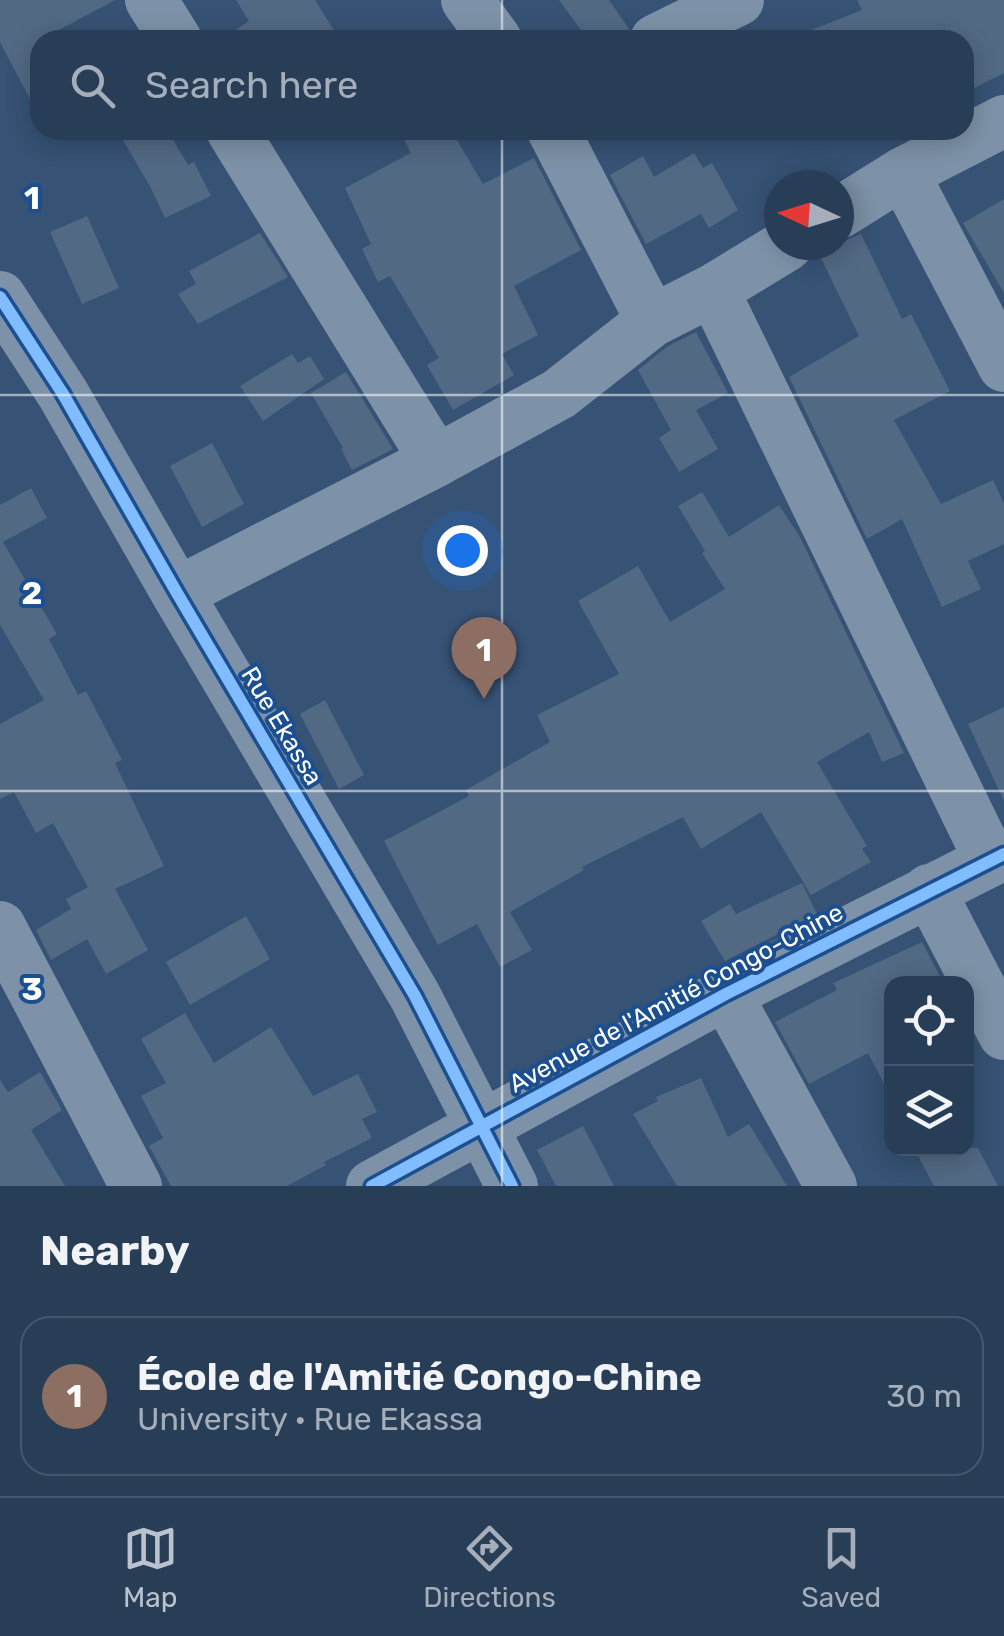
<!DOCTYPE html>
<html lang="en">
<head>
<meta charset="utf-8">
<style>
	:root { --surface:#283e57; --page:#30455d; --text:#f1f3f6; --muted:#a5aeba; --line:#44576d; --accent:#b9c2ce }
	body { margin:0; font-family:Rubik,sans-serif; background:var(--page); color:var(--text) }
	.controls { position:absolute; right:30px; bottom:30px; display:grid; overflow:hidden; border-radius:20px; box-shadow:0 5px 25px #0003 }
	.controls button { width:90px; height:90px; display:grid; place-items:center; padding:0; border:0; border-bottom:2px solid var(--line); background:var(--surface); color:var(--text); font:50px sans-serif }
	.compass { position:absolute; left:764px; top:170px; width:90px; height:90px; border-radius:50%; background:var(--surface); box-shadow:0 5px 25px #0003; rotate:274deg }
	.you { position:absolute; left:462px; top:550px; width:35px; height:35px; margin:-25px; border:8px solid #fff; border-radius:50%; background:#1a73e8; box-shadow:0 0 0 15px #1a73e833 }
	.badge { display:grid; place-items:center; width:65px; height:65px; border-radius:50%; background:var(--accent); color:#fff; font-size:32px; font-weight:700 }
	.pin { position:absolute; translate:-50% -82px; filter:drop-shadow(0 2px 5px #0008) }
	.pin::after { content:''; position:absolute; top:52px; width:35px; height:30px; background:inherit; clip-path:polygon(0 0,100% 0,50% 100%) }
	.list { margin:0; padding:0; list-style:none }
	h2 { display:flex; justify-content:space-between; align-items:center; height:130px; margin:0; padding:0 40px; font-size:42px }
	h2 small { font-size:32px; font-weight:400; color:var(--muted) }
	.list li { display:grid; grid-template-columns:65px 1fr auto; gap:30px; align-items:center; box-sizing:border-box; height:160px; margin:0 20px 20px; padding:0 20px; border:2px solid var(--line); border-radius:30px }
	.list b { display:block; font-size:38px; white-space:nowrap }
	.list p { margin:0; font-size:32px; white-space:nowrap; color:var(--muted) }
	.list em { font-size:32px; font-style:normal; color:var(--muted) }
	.icon { flex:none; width:55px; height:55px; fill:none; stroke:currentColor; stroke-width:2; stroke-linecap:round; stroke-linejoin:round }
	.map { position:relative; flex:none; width:1004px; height:1186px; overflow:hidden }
	.search { position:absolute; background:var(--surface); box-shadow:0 5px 25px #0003; left:30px; right:30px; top:30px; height:110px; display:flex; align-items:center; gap:25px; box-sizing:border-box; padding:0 35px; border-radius:30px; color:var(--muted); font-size:38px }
	.sheet { height:310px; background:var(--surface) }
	nav { display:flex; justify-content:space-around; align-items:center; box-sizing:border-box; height:140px; border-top:2px solid var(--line); background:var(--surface); font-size:28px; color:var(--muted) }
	nav a { display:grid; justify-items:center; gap:5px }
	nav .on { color:var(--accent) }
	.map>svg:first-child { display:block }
</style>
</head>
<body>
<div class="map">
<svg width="1004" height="1186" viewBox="0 0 1004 1186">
	<rect width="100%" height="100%" fill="#365274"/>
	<path fill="#526984" d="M0 0H115L40 40V118L0 42Z
		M236 0H315L340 40H221L249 21Z
		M559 0H609L629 29 626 40H588Z
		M857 0H1004V73L964 93V40H791V38L862 10Z
		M117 130H167L188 165 194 162 211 196 165 218 151 188Z
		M399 130H451L483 184 534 158 581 250 514 286 538 335 502 354 514 375 453 410 427 365 439 358 390 276 378 282 362 249 371 244 345 188 411 153Z
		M694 153 703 168 712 163 738 210 709 228 701 214 646 244 610 175 643 156 654 177Z
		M1004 199V293L963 223Z
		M87 216 119 288 82 304 50 232Z
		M260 233 288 277 198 324 178 294 196 284 189 271Z
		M861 234 902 319 911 314 950 391 894 420 941 504 993 480 1004 504V544L968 561 981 589 942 607 902 519 867 539 789 377 859 336 816 248 817 245H839V243Z
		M696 332 728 393 696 410 718 449 679 472 659 438 671 430 638 370 668 346Z
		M292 354 298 363 310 356 324 379 263 421 240 386Z
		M346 372 393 449 352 470 341 449 343 448 311 393Z
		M212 443 244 504 202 527 170 466Z
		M31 488 47 518 3 542 57 634 49 639 78 695 86 691 122 760 115 763 164 866 115 889 148 950 106 974 87 939 51 960 36 930 71 909 66 899 88 887 53 823 36 833 14 792 0 799V724L44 700 0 625V505Z
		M702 492 729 537 779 505 800 537 904 753 882 762 869 732 817 762 867 846 862 849 871 862 811 895 761 812 701 849 683 817 582 867 584 870 510 912 532 950 500 967 477 924 438 945 384 841 469 796 466 790 550 742 537 715 619 674 578 601 638 566 670 622 725 589 702 553 705 551 678 506Z
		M325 700 364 775 339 789 300 714Z
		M1004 707V801L968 724Z
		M802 883 817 914 725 961 701 921 730 904 736 914Z
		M246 916 270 959 190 1005 166 962Z
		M922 942 944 984H892V1099L868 1053 809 1084 775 1022 837 990 834 984H831Z
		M185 1013 214 1063 271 1027 313 1096 358 1074 377 1112 362 1119 372 1138 324 1162 326 1165 287 1186H171L149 1146 163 1138 141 1096 166 1083 141 1039Z
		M40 1072 62 1110 31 1130 65 1186H0V1080L8 1092Z
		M701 1078 728 1137 749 1124 787 1186H677L633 1114 658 1101 656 1097Z
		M583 1126 596 1151 614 1186H556L537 1150Z
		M914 1148H978L998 1186H934Z"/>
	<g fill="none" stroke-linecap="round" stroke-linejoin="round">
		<path stroke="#7d92a8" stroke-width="52" d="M151 0 176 40
			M467 0 496 40
			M656 40 738 0
			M232 130 436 461
			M553 130 652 321
			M903 173 1004 366
			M839 213 903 173 1004 121
			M713 290 990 860
			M0 297 63 394 177 593 415 996 512 1186
			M177 593 436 461 559 394 652 321 713 290 787 245
			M929 890 1004 1034
			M0 927 136 1186
			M726 994 831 1186
			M372 1186 726 994 1004 854"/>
		<defs>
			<path id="cycleway" d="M0 297 63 394 177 593 415 996 512 1186
				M372 1186 726 994 1004 854"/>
		</defs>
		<use href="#cycleway" stroke="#1b4f8f" stroke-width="19"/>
		<use href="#cycleway" stroke="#80bcff" stroke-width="12"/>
	</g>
	<path fill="none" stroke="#fff" stroke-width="2.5" stroke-opacity="0.55" d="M502 0V40M502 130V1186M0 395H1004M0 791H1004"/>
	<g text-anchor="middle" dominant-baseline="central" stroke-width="8" stroke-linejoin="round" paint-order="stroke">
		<g font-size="25" fill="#fff" stroke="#1b4f8f">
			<text transform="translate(282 726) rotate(59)">Rue Ekassa</text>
			<text transform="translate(676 998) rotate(-28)">Avenue de l'Amitié Congo-Chine</text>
		</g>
	</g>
	<g font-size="32" text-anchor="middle" font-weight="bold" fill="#fff" stroke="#1b4f8f" stroke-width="8" stroke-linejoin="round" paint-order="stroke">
		<text x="32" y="209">1</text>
		<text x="32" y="604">2</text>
		<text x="32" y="1000">3</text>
	</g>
</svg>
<div class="controls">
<button><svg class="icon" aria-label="locate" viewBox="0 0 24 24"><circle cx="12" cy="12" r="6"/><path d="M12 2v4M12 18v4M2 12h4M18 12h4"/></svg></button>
<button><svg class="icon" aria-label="layers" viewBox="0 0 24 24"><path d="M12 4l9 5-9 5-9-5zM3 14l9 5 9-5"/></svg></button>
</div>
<svg class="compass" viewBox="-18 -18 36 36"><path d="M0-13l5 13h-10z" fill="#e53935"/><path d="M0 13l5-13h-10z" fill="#a5aeba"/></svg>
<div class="you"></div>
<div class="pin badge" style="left:484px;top:699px;background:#8d6e63">1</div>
<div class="search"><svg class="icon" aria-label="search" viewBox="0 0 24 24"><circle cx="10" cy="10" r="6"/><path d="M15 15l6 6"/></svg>Search here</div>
</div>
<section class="sheet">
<h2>Nearby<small></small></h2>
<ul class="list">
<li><span class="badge" style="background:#8d6e63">1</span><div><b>École de l'Amitié Congo-Chine</b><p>University · Rue Ekassa</p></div><em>30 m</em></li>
</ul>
</section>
<nav>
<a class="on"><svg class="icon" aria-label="map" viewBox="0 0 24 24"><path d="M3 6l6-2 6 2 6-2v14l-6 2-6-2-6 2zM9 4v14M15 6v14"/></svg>Map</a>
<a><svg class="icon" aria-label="directions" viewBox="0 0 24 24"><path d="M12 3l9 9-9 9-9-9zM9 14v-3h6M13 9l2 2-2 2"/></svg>Directions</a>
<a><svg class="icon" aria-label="saved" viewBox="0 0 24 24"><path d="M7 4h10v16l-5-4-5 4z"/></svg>Saved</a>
</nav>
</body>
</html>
